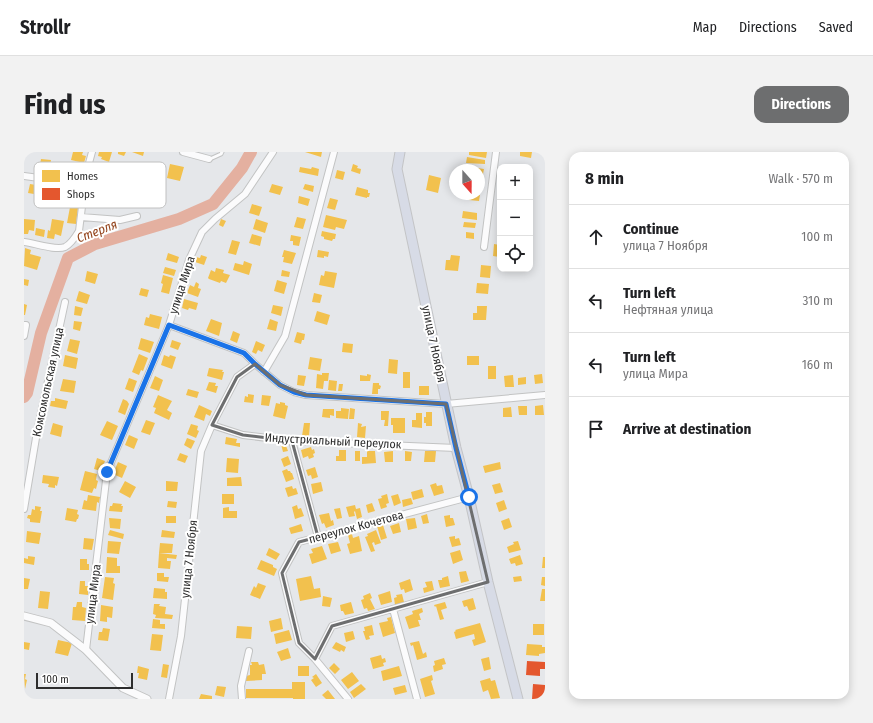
<!DOCTYPE html>
<html lang="en">
<head>
<meta charset="utf-8">
<style>
	:root { --surface:#fff; --page:#f2f2f2; --text:#202124; --muted:#757577; --line:#e0e0e0; --accent:#6d6e6f }
	body { margin:0; font-family:"Fira Sans Condensed",sans-serif; background:var(--page); color:var(--text) }
	.controls { position:absolute; right:12px; top:12px; display:grid; overflow:hidden; border-radius:8px; box-shadow:0 2px 10px #0003 }
	.controls button { width:36px; height:36px; display:grid; place-items:center; padding:0; border:0; border-bottom:1px solid var(--line); background:var(--surface); color:var(--text); font:20px sans-serif }
	.compass { position:absolute; left:425px; top:12px; width:36px; height:36px; border-radius:50%; background:var(--surface); box-shadow:0 2px 10px #0003; rotate:159deg }
	.scale { position:absolute; left:12px; bottom:10px; width:97px; box-sizing:border-box; padding-left:4px; border:2px solid #2d2d2d; border-top:0; font-size:11px; line-height:14px; white-space:nowrap; color:#2d2d2d; -webkit-text-stroke:3px #fff; paint-order:stroke }
	.stop { position:absolute; width:12px; height:12px; margin:-9px; border:3px solid #1a73e8; border-radius:50%; background:#fff }
	.stop.end { background:#1a73e8; border-color:#fff; box-shadow:0 1px 4px #0008 }
	.list { margin:0; padding:0; list-style:none }
	h2 { display:flex; justify-content:space-between; align-items:center; height:52px; margin:0; padding:0 16px; font-size:17px }
	h2 small { font-size:13px; font-weight:400; color:var(--muted) }
	.list li { display:grid; grid-template-columns:26px 1fr auto; gap:12px; align-items:center; box-sizing:border-box; height:64px; padding:0 16px; border-top:1px solid var(--line) }
	.list b { display:block; font-size:15px; white-space:nowrap }
	.list p { margin:0; font-size:13px; white-space:nowrap; color:var(--muted) }
	.list em { font-size:13px; font-style:normal; color:var(--muted) }
	.icon { flex:none; width:22px; height:22px; fill:none; stroke:currentColor; stroke-width:2; stroke-linecap:round; stroke-linejoin:round }
	.map { position:relative; flex:none; width:521px; height:547px; overflow:hidden; border-radius:12px }
	header { display:flex; align-items:center; gap:24px; box-sizing:border-box; height:56px; padding:0 20px; background:var(--surface); border-bottom:1px solid var(--line) }
	header strong { font-size:19px }
	nav { display:flex; gap:22px; margin-inline-start:auto; font-size:14px }
	.intro { display:flex; align-items:center; justify-content:space-between; box-sizing:border-box; height:96px; padding:0 24px }
	h1 { margin:0; font-size:28px }
	.button { padding:10px 18px; border-radius:12px; background:var(--accent); color:#fff; font-size:14px; font-weight:700 }
	main { display:flex; gap:24px; padding:0 24px }
	aside { flex:1; background:var(--surface); border-radius:12px; box-shadow:0 2px 10px #0003 }
	.map>svg:first-child { display:block }
</style>
</head>
<body>
<header>
<strong>Strollr</strong>
<nav><a>Map</a><a>Directions</a><a>Saved</a></nav>
</header>
<div class="intro"><h1>Find us</h1><a class="button">Directions</a></div>
<main>
<div class="map">
<svg width="521" height="547" viewBox="0 0 521 547">
	<rect width="100%" height="100%" fill="#e5e7ea"/>
	<path fill="#f2c14e" d="M49 0H59L58 3 62 4 60 11 47 8Z
		M75 0H88L85 10 77 7 78 5 74 4Z
		M94 0H102L100 4 94 2Z
		M108 0H120L119 4Z
		M281 0H298L297 5Z
		M445 0H463L462 6 445 3Z
		M496 0H508L507 6 496 4Z
		M443 5 461 8V12L442 11Z
		M17 7 27 8 25 20 15 18Z
		M146 12 160 15 156 29 143 26Z
		M329 12 334 14 333 16 337 17 336 22 327 19Z
		M276 15 287 17 288 15 295 17 294 24 275 20Z
		M446 15 460 17 458 27 455 26V18H446Z
		M313 18 321 20 319 28 311 26Z
		M405 23 417 26 414 41 402 38Z
		M6 32 12 33 10 42 4 41Z
		M248 32 259 35 256 43 245 40Z
		M281 32 290 34 289 40 279 37Z
		M333 35 344 38V41H346L345 45H343V46L331 43Z
		M446 42 456 43 455 49 445 48Z
		M275 44 286 47 284 54 274 51Z
		M306 46 314 48 311 58 303 56Z
		M228 52 238 55 235 64 225 61Z
		M46 55 54 56 52 72 43 71Z
		M439 59 453 61V68L438 66Z
		M302 63 323 68 320 77 312 75 311 78 299 75Z
		M273 65 282 67 279 77 270 75Z
		M0 67 11 68 10 79 5 78 4 82H0Z
		M28 67 40 69 37 84 31 82 30 87 23 86 24 78 26 79Z
		M197 67 202 69 199 75 195 73Z
		M232 67 244 71 241 81 229 77Z
		M440 70 452 71 451 76 439 75Z
		M12 76 21 78 20 85 11 83Z
		M298 79 312 82 311 87H309L308 89 300 87V85L297 84Z
		M442 80 450 81V87L442 86Z
		M228 82 238 85 236 94 225 91Z
		M267 83 277 85 275 94 269 93V89H266Z
		M208 88 216 90 212 103 204 101Z
		M470 92 476 93V105L469 104Z
		M1 96 7 98 6 102 17 105 13 118 0 114Z
		M260 98 272 101 268 112 259 110 260 105H258Z
		M294 98 305 100 304 105 300 104V106L293 105Z
		M144 101 155 105 153 111 142 108Z
		M177 103 183 105 180 113 171 110 172 105 176 106Z
		M427 103 436 104 434 119 421 118 422 108H426Z
		M220 109 228 112 225 123 209 118 211 111 219 113Z
		M457 113 467 114 466 126 456 125Z
		M141 115 152 118 150 124 139 121Z
		M192 116 200 118 199 121 206 123 202 131 197 129 196 131 185 127 184 126 187 118 191 120Z
		M258 118 266 120 265 125 257 124Z
		M63 119 74 122 71 132 61 129Z
		M301 119 313 121 310 136 295 133 297 123 300 124Z
		M139 123 149 126 145 142 137 140 139 132 137 131Z
		M0 127 5 128 4 134 0 133Z
		M253 128 263 131 260 142 250 139Z
		M172 130 175 132 174 136 177 137 174 145 163 141 166 133 170 135Z
		M453 131 465 132 464 142 452 141Z
		M117 136 125 138 123 145 115 143Z
		M55 139 66 143 63 152 52 149Z
		M290 141 298 143 296 151 288 150Z
		M160 147 174 151 172 158 165 156 164 158 158 156Z
		M0 152 3 153 1 163H0Z
		M249 153 259 155 257 164 247 161Z
		M51 154 59 156 57 164 50 163Z
		M453 154H463L462 168H449V161H453Z
		M293 159 306 163 303 173 290 169Z
		M126 162 138 165 135 177 120 173 122 165 125 166Z
		M187 167 198 171 195 184 182 179Z
		M246 167 254 170 252 179 243 177Z
		M50 169 58 170 56 179 49 177Z
		M209 179 216 182 213 191 206 188Z
		M273 180 281 182 280 188H278L277 192 270 190Z
		M117 186 130 190 126 201 114 197Z
		M46 187 56 189 53 202 43 199Z
		M148 188 157 191 154 198 146 195Z
		M232 189 241 193 238 200 234 198 232 202 228 200Z
		M319 191 329 192 328 201 318 200Z
		M115 202 124 206 119 219 117 218 115 223 108 220Z
		M41 203 54 206 52 217 39 214Z
		M140 203 145 205 146 203 152 205 148 217 137 213Z
		M443 204H455V213H443Z
		M286 205 298 207 296 219 284 217Z
		M365 207 374 208 373 222 364 221Z
		M464 214H472V227H464Z
		M185 216 199 218 198 220H200L198 228 183 224Z
		M379 220H386V236H379Z
		M298 221H305L304 229H300L299 237 292 236 293 222 298 223Z
		M343 222 347 223 346 229H336V223L343 224Z
		M518 222 519 231 511 232 510 223Z
		M274 223 282 224 280 234 273 233Z
		M489 223 490 235H481L480 224Z
		M131 224 139 228 135 239 126 236Z
		M502 225V232L494 233V226Z
		M105 226 113 229 109 240 101 237Z
		M39 227 52 229 50 241 36 239Z
		M305 228 313 229 312 239 304 238Z
		M185 230 192 231 191 234H194L192 241 182 238Z
		M349 231H355V233L357 234 356 237H354V242H348Z
		M315 232H319L318 239H314Z
		M395 234H405V243H395Z
		M164 237 175 240 173 246 162 243Z
		M224 242 230 243 229 251 220 250 221 244 224 245Z
		M134 243 148 249 143 258 148 261 145 268 130 261 132 256 129 255Z
		M238 243 247 244 245 254 237 253Z
		M31 246 44 249 42 257 26 254 27 249H31Z
		M99 247 103 249 105 252 101 263 94 260Z
		M256 250 261 251V253L264 254 261 267 249 264 252 251 256 252Z
		M175 253 188 259 186 264 182 262 180 269 170 265Z
		M519 253 520 263H511V254Z
		M494 254H503V263H495Z
		M487 255 488 265H479V256Z
		M317 256 325 257 324 267 312 266V259H317Z
		M326 256 331 257 330 267H325Z
		M299 257H310V264L306 263V266L298 265Z
		M357 259H365L364 274H360L361 268H357Z
		M402 260H408V274H402V271H400V265H402Z
		M392 261H398V276L388 275V268H392Z
		M367 266H381V281H369V273H367Z
		M122 268 131 271 126 283 117 280Z
		M83 269 94 274 88 288 76 283Z
		M29 271 39 274 37 285 26 282Z
		M280 271H286L285 285 278 284Z
		M334 271 338 272 337 275 342 274 341 286 333 285Z
		M167 272 174 274 173 278 175 279 172 286 163 282Z
		M105 283 114 287 110 297 101 293Z
		M202 285 213 287 212 291H216V295L201 292Z
		M163 286 171 289 167 297 160 293Z
		M261 291 264 299 259 300 257 292Z
		M287 295 288 298 290 297 291 301 289 302 290 305 285 307 284 304 279 306 277 298Z
		M315 298H322V309H312V304H315Z
		M331 299H336V309H331Z
		M343 299H351L352 311 338 312V305H343Z
		M369 299V310H361L360 300Z
		M381 299 388 300 387 309H381Z
		M401 299H412L411 310H400Z
		M156 301 164 304 161 311 153 308Z
		M264 304 267 312 260 315 257 307Z
		M73 306 81 309 77 319 70 317Z
		M203 306 215 307 214 321 202 320Z
		M94 310 103 314 98 326 89 322Z
		M476 310 477 317 461 321 459 314Z
		M291 315 294 325 288 327 287 323 284 324 282 318Z
		M263 317 264 319H266L267 321H268L270 327 262 330 258 319Z
		M61 319 73 322 72 328 74 329 72 337 70 336 68 341 56 338Z
		M19 323 35 325 33 334 31 333V336L24 335 25 332 18 331Z
		M217 325 218 334H203V326Z
		M101 329 112 335 106 346 95 340Z
		M142 329 154 330 153 339H142Z
		M297 330 299 339 289 342 287 332Z
		M412 331 413 334 418 333 420 341 410 344 406 333Z
		M476 331 479 340 471 342 468 333Z
		M268 334 269 337 272 336 274 342 264 345 261 336Z
		M398 337 400 345 389 348 387 340Z
		M198 342H210V352H198Z
		M363 342 365 351 362 352 363 355 357 357 354 347 358 346 357 344Z
		M374 342 377 351 370 354 367 344Z
		M64 343 76 345 75 351 73 350 72 359 58 357 60 348 63 349Z
		M387 346 389 352 379 355 378 348Z
		M480 348 483 357 475 360 472 351Z
		M144 349 153 350 152 356 143 355Z
		M89 351 98 352 97 354H99L98 360 85 359 86 354H88Z
		M348 351 351 359 344 361 342 353Z
		M273 353 274 357 277 356 280 364 271 367 268 355Z
		M331 353 332 357 336 356 338 365 333 367 331 359 330 360 331 364 325 365 322 355Z
		M11 354 17 355 16 359H18L16 371 6 370V367L3 366 4 363H7L8 357 11 358Z
		M205 355V359H213V366H199V356Z
		M43 356 54 358 53 362 55 363 54 367H53L52 370 41 368Z
		M316 356 318 366 313 367 310 357Z
		M305 361 307 369 309 368 310 373 302 376 300 371 298 372 295 363Z
		M403 362 405 371 399 372 397 364Z
		M426 363V366H429L431 373 422 375 420 364Z
		M142 364H152V371H142Z
		M85 366 97 367 96 377 86 376Z
		M391 366 393 376 384 378 382 367Z
		M485 366 488 375 480 378 477 369Z
		M375 371 377 380 369 382 366 374Z
		M277 372 279 379 267 382 265 376Z
		M359 373 363 386 357 388 353 374Z
		M86 378 100 382 99 387 84 383Z
		M138 378 151 380 150 386 137 385Z
		M352 378 357 391 351 393 350 390 348 391 351 399 347 400 341 385 344 384 343 382Z
		M3 379 17 381 15 392 2 390Z
		M328 382 329 386 335 384 338 399 326 402 323 392 326 391 324 383Z
		M431 384V387L435 386 437 393 428 395 425 385Z
		M60 386 70 387 68 398 59 397Z
		M84 389 97 390 95 402 83 401Z
		M494 389 497 398 485 401 483 395 490 392 489 390Z
		M314 390 317 399 307 402 304 392Z
		M136 391 149 392 148 401H135Z
		M298 394 303 407 288 412 285 402 289 401 287 397Z
		M245 396 256 402 252 408 242 403Z
		M436 398 439 408 429 412 426 401Z
		M135 401 153 403 152 407 143 406V409H147L146 417 134 416Z
		M496 403 499 412 492 414 491 411 487 412 485 407Z
		M4 404 11 405 10 413 0 411V406L4 407Z
		M83 405 93 406V414H96V421H82Z
		M519 405H521V416H518Z
		M56 407H63V412H65V418H56Z
		M237 408 249 413V415L253 417 250 424 233 417Z
		M442 419 445 429 437 431 435 420Z
		M133 421H140V425H145L144 430 133 429Z
		M287 424 290 437 296 436 297 445 276 449 272 427Z
		M424 424 426 434 416 436 414 428H418V426Z
		M497 424 498 429 490 430 489 425Z
		M81 425 90 426 89 431 91 432 89 448 78 446Z
		M518 425H521V434L517 433Z
		M0 426 6 427 4 437H0Z
		M386 427 389 438 381 441 380 437 377 438 375 431Z
		M56 429H61V434H64V443L55 442Z
		M408 429 410 438 400 441 399 436 403 435 401 430Z
		M234 431 242 434 236 447 226 443 230 434 232 436Z
		M130 436 141 437V440H143V447L129 446Z
		M518 437H521V449H516Z
		M16 439 26 440 24 457 14 456Z
		M366 439 368 450 357 453 354 443Z
		M346 441 348 446 346 447 351 457 344 459 343 456 340 457 337 448 340 447 339 444Z
		M378 442 380 450 371 453 370 446 373 445 372 443Z
		M299 444 308 446 306 455 298 454Z
		M449 446 452 457 445 459 443 454 440 455 438 449Z
		M53 450H58V455L62 456 61 469 48 468 49 455H52Z
		M327 450 330 461 321 463 319 459H317L316 453Z
		M421 450 423 456 417 458 420 467 416 468 412 454 411 455 410 453Z
		M130 452H136L135 454 142 455 141 462 149 463 148 467 131 466 132 463 129 462Z
		M77 453 89 455 88 466 83 465V470L76 469Z
		M398 456 399 460 395 462 397 468H394L396 474 385 477 381 465 389 462 388 459Z
		M367 465 371 481 359 485 355 471 364 469 363 466Z
		M257 466 259 477 247 480 245 469Z
		M129 467 136 468V472H141V477L128 476Z
		M456 471 462 490 450 494 448 488 451 487 450 482 432 487 430 480 432 479 431 478Z
		M509 472H520V483H509Z
		M348 473 350 483 345 484 346 487 342 488 339 479H341L340 475Z
		M213 474 228 475 227 487 212 486Z
		M79 476 86 477 84 489 74 488 75 480H78Z
		M265 478 268 488 252 492 250 482Z
		M329 479 331 487 322 490 320 481Z
		M128 482 139 483 137 499 126 498Z
		M34 488 48 491 44 504 31 501Z
		M395 489 399 502 402 500 403 505 393 508 389 493 387 494 386 491Z
		M0 490 6 491 5 498 0 497Z
		M312 490 322 495 320 500 317 498 316 500 308 496Z
		M503 492 518 493V495H521V501L515 502V504L502 503Z
		M264 496 267 506 257 509 253 500Z
		M357 503 358 507 361 506 362 510 359 511 360 514 349 517 346 506Z
		M465 505 467 517 460 519 457 507Z
		M420 506 422 512 418 513 419 517 410 520 409 514 411 513 410 509Z
		M227 510H234L235 513 240 512 242 522H238V528L222 529V524L226 523V513H228Z
		M310 511 316 517 311 522 305 516Z
		M139 512 145 513 143 526 137 525Z
		M114 514 125 517 123 528 114 526 115 521H113Z
		M274 514H285V524H274Z
		M375 514 378 524 359 529 357 519Z
		M328 520 335 529 324 537 317 528Z
		M0 522H2L1 527 3 528 1 537Z
		M292 522 298 531 292 535 287 528 290 526 288 525Z
		M408 523 409 528 407 529 411 542 401 545 396 527Z
		M466 526 467 529 471 528 476 546 467 547 464 538 459 540 456 529Z
		M268 530H281V547H269V546H222V537H268Z
		M337 532 342 537 330 546 326 540Z
		M381 533 383 540 371 543 369 536Z
		M193 534 202 535 200 545 191 543Z
		M304 538 311 547H302L298 543Z
		M177 542 188 544V547H175Z"/>
	<path fill="#e4572e" d="M503 509 521 510V517H516V524L502 523Z
		M509 532 521 533V547H508Z"/>
	<g fill="none" stroke-linecap="round" stroke-linejoin="round">
		<path stroke="#e4b0a0" stroke-width="12" d="M0 245 3 241 17 181 44 106 71 92 155 67 189 52 218 16 227 0"/>
		<defs>
			<path id="service" d="M186 7 197 2 198 0"/>
			<path id="minor" d="M159 0 185 7
				M0 24 15 26
				M57 65 96 68 113 64
				M0 90C10 91 32 99 41 95 47 92 52 84 55 79L62 22 68 0
				M460 95 472 0
				M0 173H2L0 184
				M145 173 220 201 231 212 256 233 270 240 282 243 422 252 521 243
				M240 220 261 184 310 0
				M188 273 219 283 268 289 432 296
				M268 289 294 385
				M0 357 13 280 41 150
				M369 457 393 547
				M62 498 83 320 145 173 165 108 178 80 191 67 221 42 249 0
				M291 507 308 474 464 430
				M145 547 157 484 177 299 188 273 213 225 231 212
				M218 547 217 534 225 499
				M324 547 291 507 275 491 258 421 275 390 445 345"/>
			<path id="tertiary" d="M0 464 27 471 62 498 99 536 123 547"/>
			<path id="primary" d="M376 0 373 17 432 296 445 345 464 430 494 547"/>
		</defs>
		<use href="#service" stroke="#c2c3c3" stroke-width="5"/>
		<use href="#minor" stroke="#c2c3c3" stroke-width="8"/>
		<use href="#tertiary" stroke="#c2c3c3" stroke-width="9"/>
		<use href="#primary" stroke="#c3c4c6" stroke-width="11"/>
		<use href="#service" stroke="#fbfbfc" stroke-width="3"/>
		<use href="#minor" stroke="#fbfbfc" stroke-width="6"/>
		<use href="#tertiary" stroke="#fbfbfc" stroke-width="7"/>
		<use href="#primary" stroke="#d7dbe6" stroke-width="9"/>
	</g>
	<g fill="none" stroke-linecap="round" stroke-linejoin="round">
		<path stroke="#1a73e8" stroke-width="5" d="M83 320 145 173 220 201 231 212 256 233 270 240 282 243 422 252 432 296 445 345"/>
	</g>
	<path fill="none" stroke="#6d6e6f" stroke-width="3" stroke-linejoin="round" d="M231 212 256 233 282 243 422 252 464 430 308 474 291 507 275 491 258 421 275 390 294 385 268 289 219 283 188 273 213 225Z"/>
	<g text-anchor="middle" dominant-baseline="central" stroke-width="4" stroke-linejoin="round" paint-order="stroke">
		<g font-size="12" fill="#2d2d2d" stroke="#fff">
			<text transform="translate(158 133) rotate(-72)">улица Мира</text>
			<text transform="translate(410 192) rotate(78)">улица 7 Ноября</text>
			<text transform="translate(24 230) rotate(-78)">Комсомольская улица</text>
			<text transform="translate(309 289) rotate(3)">Индустриальный переулок</text>
			<text transform="translate(332 375) rotate(-15)">переулок Кочетова</text>
			<text transform="translate(165 407) rotate(-84)">улица 7 Ноября</text>
			<text transform="translate(69 442) rotate(-83)">улица Мира</text>
		</g>
		<g font-size="13" font-style="italic" fill="#93431b" stroke="#fff">
			<text transform="translate(73 79) rotate(-21)">Стерля</text>
		</g>
	</g>
	<rect x="10" y="10" width="132" height="46" rx="6" fill="#fff" stroke="#c0c0c0" stroke-width="1"/>
	<rect x="18" y="18" width="18" height="12" fill="#f2c14e"/>
	<rect x="18" y="36" width="18" height="12" fill="#e4572e"/>
	<g font-size="11" fill="#2d2d2d">
		<text x="43" y="28">Homes</text>
		<text x="43" y="46">Shops</text>
	</g>
</svg>
<div class="controls">
<button>+</button>
<button>−</button>
<button><svg class="icon" aria-label="locate" viewBox="0 0 24 24"><circle cx="12" cy="12" r="6"/><path d="M12 2v4M12 18v4M2 12h4M18 12h4"/></svg></button>
</div>
<svg class="compass" viewBox="-18 -18 36 36"><path d="M0-13l5 13h-10z" fill="#e53935"/><path d="M0 13l5-13h-10z" fill="#757577"/></svg>
<div class="scale">100 m</div>
<div class="stop" style="left:445px;top:345px"></div>
<div class="stop end" style="left:83px;top:320px"></div>
</div>
<aside>
<h2>8 min<small>Walk · 570 m</small></h2>
<ul class="list">
<li><svg class="icon" aria-label="ahead" viewBox="0 0 24 24"><path d="M12 20V5M6 11l6-6 6 6"/></svg><div><b>Continue</b><p>улица 7 Ноября</p></div><em>100 m</em></li>
<li><svg class="icon" aria-label="left" viewBox="0 0 24 24"><path d="M17 20v-9H6M10 6l-5 5 5 5"/></svg><div><b>Turn left</b><p>Нефтяная улица</p></div><em>310 m</em></li>
<li><svg class="icon" aria-label="left" viewBox="0 0 24 24"><path d="M17 20v-9H6M10 6l-5 5 5 5"/></svg><div><b>Turn left</b><p>улица Мира</p></div><em>160 m</em></li>
<li><svg class="icon" aria-label="arrive" viewBox="0 0 24 24"><path d="M6 21V4h12l-3 4 3 4H6"/></svg><div><b>Arrive at destination</b></div></li>
</ul>
</aside>
</main>
</body>
</html>
